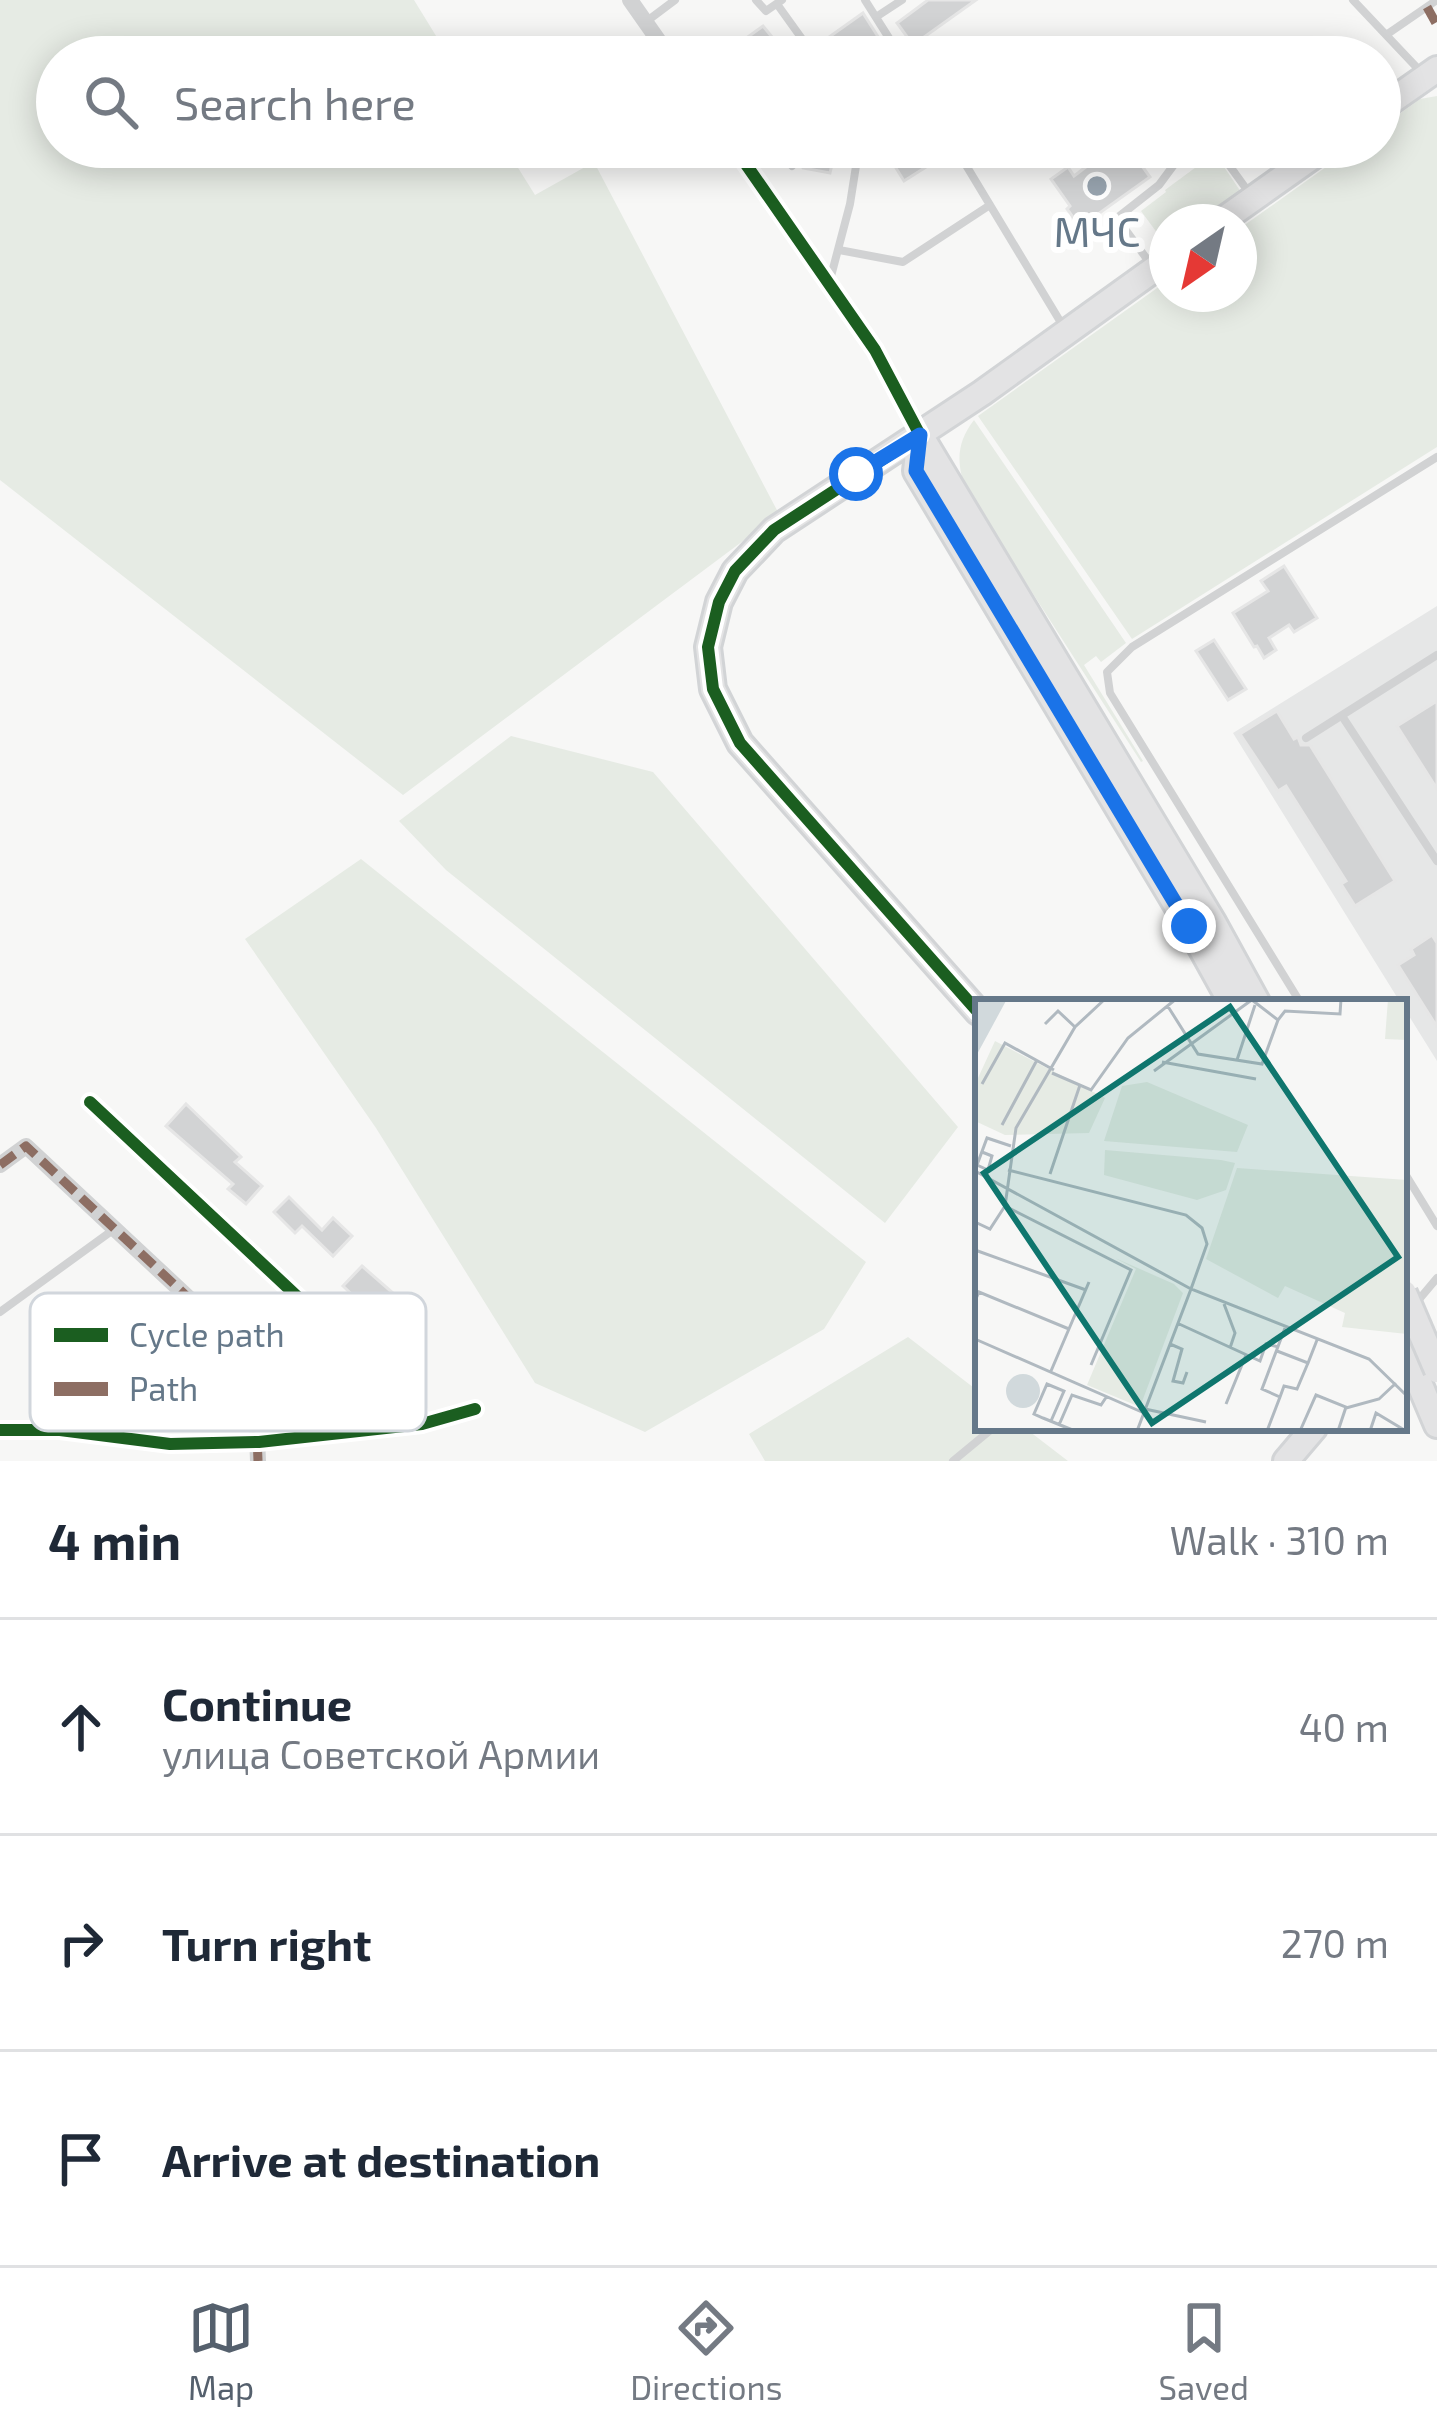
<!DOCTYPE html>
<html lang="en">
<head>
<meta charset="utf-8">
<style>
	:root { --surface:#fff; --page:#f2f2f3; --text:#1f2937; --muted:#747a83; --line:#e0e1e3; --accent:#55606d }
	body { margin:0; font-family:"Exo 2",sans-serif; background:var(--page); color:var(--text) }
	.compass { position:absolute; left:1149px; top:204px; width:108px; height:108px; border-radius:50%; background:var(--surface); box-shadow:0 6px 30px #0003; rotate:214deg }
	.stop { position:absolute; width:36px; height:36px; margin:-27px; border:9px solid #1a73e8; border-radius:50%; background:#fff }
	.stop.end { background:#1a73e8; border-color:#fff; box-shadow:0 3px 12px #0008 }
	.list { margin:0; padding:0; list-style:none }
	h2 { display:flex; justify-content:space-between; align-items:center; height:156px; margin:0; padding:0 48px; font-size:51px }
	h2 small { font-size:39px; font-weight:400; color:var(--muted) }
	.list li { display:grid; grid-template-columns:78px 1fr auto; gap:36px; align-items:center; box-sizing:border-box; height:216px; padding:0 48px; border-top:3px solid var(--line) }
	.list b { display:block; font-size:45px; white-space:nowrap }
	.list p { margin:0; font-size:39px; white-space:nowrap; color:var(--muted) }
	.list em { font-size:39px; font-style:normal; color:var(--muted) }
	.icon { flex:none; width:66px; height:66px; fill:none; stroke:currentColor; stroke-width:2; stroke-linecap:round; stroke-linejoin:round }
	.map { position:relative; flex:none; width:1437px; height:1461px; overflow:hidden }
	.search { position:absolute; background:var(--surface); box-shadow:0 6px 30px #0003; left:36px; right:36px; top:36px; height:132px; display:flex; align-items:center; gap:30px; box-sizing:border-box; padding:0 42px; border-radius:66px; color:var(--muted); font-size:45px }
	.sheet { height:804px; background:var(--surface) }
	nav { display:flex; justify-content:space-around; align-items:center; box-sizing:border-box; height:168px; border-top:3px solid var(--line); background:var(--surface); font-size:33px; color:var(--muted) }
	nav a { display:grid; justify-items:center; gap:6px }
	nav .on { color:var(--accent) }
	.map>svg:first-child { display:block }
</style>
</head>
<body>
<div class="map">
<svg width="1437" height="1461" viewBox="0 0 1437 1461">
	<rect width="100%" height="100%" fill="#f7f7f6"/>
	<path fill="#e6e7e7" d="M1437 606V1061L1404 1008V1002H1400L1233 733Z"/>
	<path fill="#e6ebe4" d="M0 0H414L449 57H57V147H505L535 195 594 162 779 514 403 795 0 480Z
		M1437 96V447L1132 639 978 416 1167 281V294H1239V229L1354 147H1380V128L1420 99Z
		M1211 156 1218 158 1241 192 1199 222H1167L1166 245 1141 211 1166 192 1165 190Z
		M974 420 1126 643 1101 662 1096 656 1084 665 1143 761 1141 762 967 491C956 465 956 443 974 420Z
		M511 736 653 772 958 1127 885 1223 446 870 399 821Z
		M361 859 866 1262 824 1329 645 1432 535 1383 376 1128 245 939Z
		M908 1337 978 1391V1428H1025L1068 1461H765L749 1434Z"/>
	<path fill="#d2d3d4" stroke="#e6e6e6" stroke-width="3" d="M928 0H976L913 45 897 23Z
		M863 13 882 43 861 57H822L815 47Z
		M763 26 777 43 760 57H720Z
		M788 147H836L830 173 803 168Z
		M883 147H914L926 167 904 181Z
		M1112 147H1122L1133 162 1137 159 1150 177 1080 227 1067 209 1070 206 1051 179 1068 167 1074 176Z
		M1284 566 1317 618 1294 632 1289 625 1269 638 1276 650 1264 658 1257 646 1254 647 1233 613 1268 591 1261 581Z
		M1214 640 1246 689 1228 700 1196 651Z
		M1437 701V789L1397 726Z
		M1277 711 1294 739 1298 737 1301 745H1310L1395 881 1355 906 1341 884 1346 881 1286 786 1278 791 1240 734Z
		M1432 935 1437 943V1027L1398 965 1414 955 1411 949Z
		M186 1104 241 1157 235 1162 262 1186 246 1204 228 1189 233 1184 166 1126Z
		M289 1197 322 1230 333 1218 352 1236 333 1256 302 1226 295 1233 274 1212Z
		M362 1266 410 1308 393 1327 367 1303 364 1306 343 1286Z"/>
	<g fill="none" stroke-linecap="round" stroke-linejoin="round">
		<defs>
			<path id="secondary" d="M1380 109 1437 69
				M1220 222 1326 147
				M920 435 1213 922 1257 1002
				M920 435 916 471 1189 926 1231 1002
				M978 1012 740 743 713 689 708 647 719 602 735 571 774 530 982 393 1167 260
				M1404 1347 1437 1425
				M1286 1461 1314 1428"/>
		</defs>
		<use href="#secondary" stroke="#d2d4d6" stroke-width="30"/>
		<path stroke="#d1d2d3" stroke-width="8" d="M756 0 766 11 782 0
			M865 0 901 57
			M1353 0 1422 73
			M777 4 805 43
			M876 17 902 0
			M647 21 675 0
			M1386 35 1437 0
			M778 147 792 166
			M955 147 1063 326
			M1216 147 1250 194
			M839 250 903 262 990 205
			M1152 266 1117 218 1159 185 1176 162 1196 147
			M830 280 850 204 859 147
			M1342 716 1437 861
			M1306 738 1437 655
			M1300 1002 1110 693 1107 672 1132 647 1437 457
			M1404 1172 1437 1226
			M1416 1303 1437 1278
			M0 1312 113 1230
			M953 1461 993 1428"/>
		<path stroke="#d1d2d3" stroke-width="16" d="M630 0 670 57
			M734 147 875 350 920 435
			M90 1102 417 1409 422 1424
			M0 1165 26 1146 254 1359 258 1461
			M0 1430H60L170 1444 259 1442 422 1424 475 1409"/>
		<use href="#secondary" stroke="#e3e3e4" stroke-width="24"/>
		<defs>
			<path id="secondary-bridge" d="M1404 1293 1437 1370"/>
		</defs>
		<use href="#secondary-bridge" stroke="#d2d4d6" stroke-width="30" stroke-linecap="butt"/>
		<use href="#secondary-bridge" stroke="#e3e3e4" stroke-width="24"/>
		<path stroke="#8d6e63" stroke-width="9" stroke-dasharray="18 9" stroke-linecap="butt" d="M1427 7 1437 25
			M0 1165 26 1146 254 1359 258 1461"/>
		<defs>
			<path id="cycleway" d="M734 147 875 350 920 435 774 530 735 571 719 602 708 647 713 689 740 743 978 1012
				M90 1102 417 1409 422 1424
				M0 1430H60L170 1444 259 1442 422 1424 475 1409"/>
		</defs>
		<use href="#cycleway" stroke="#fff" stroke-width="20"/>
		<use href="#cycleway" stroke="#1b5e20" stroke-width="12"/>
	</g>
	<g fill="none" stroke-linecap="round" stroke-linejoin="round">
		<path stroke="#1a73e8" stroke-width="15" d="M856 474 920 435 916 471 1189 926"/>
	</g>
	<circle fill="#98a4af" stroke="#fff" stroke-width="4.5" cx="1097" cy="186" r="12"/>
	<g text-anchor="middle" dominant-baseline="central" stroke-width="12" stroke-linejoin="round" paint-order="stroke">
		<g font-size="42" fill="#657889" stroke="#fff">
			<text x="1097" y="230">МЧС</text>
		</g>
	</g>
	<g transform="translate(975 999)">
		<rect width="432" height="432" fill="#f7f7f6"/>
		<path d="M413 0H432V41L410 40ZM20 42 130 99 114 134 30 136 0 122 3 79ZM172 83 273 126 262 153 129 142 147 87ZM130 151 246 161 260 164 251 191 222 201 129 176ZM262 169 432 181V335L367 328 370 314 310 287 303 299 231 260ZM140 259 199 285 208 294 165 408 112 386 161 270Z" fill="#e6ebe4"/>
		<path d="M0 0H32L0 59ZM31 392a17 17 0 1 1 34 0a17 17 0 1 1-34 0Z" fill="#d1d9dc"/>
		<path fill="none" stroke="#b0b9c0" stroke-width="3" d="M192 6 223 55 287 65 303 21 277 1M303 21 310 12 365 15 366 0M70 25 83 12 100 28M262 61 280 6M187 63 281 80M179 72 278 0M77 74 116 91 153 39 201 0M7 85 30 44 79 71M27 126 62 61M7 153 17 157 13 171 2 166 12 139 36 147M33 171 211 216 227 229 232 245 216 290 394 360 432 397M0 172 216 290M75 175 105 86M0 223 15 230 30 207M0 251 111 291M0 302 4 293 94 330M249 305 260 334 255 349M202 324 285 362 291 345 304 348M310 329 287 390 305 398 309 387 322 390 333 364M0 340 169 414M195 345 207 350 198 382 208 384 212 373M302 352 333 364 342 341M116 366 156 271 30 207 41 129 100 28 130 0M76 372 114 283M251 405 271 356M371 409 404 400 421 384M170 410 231 423M76 422 89 392 72 385 59 415 68 419 100 432M84 426 97 396 126 406 132 397M162 432 216 290M292 432 305 398M325 432 341 396 371 408 363 432M395 432 401 414 431 432"/>
		<path fill="#0f766e" fill-opacity="0.15" stroke="#0f766e" stroke-width="6" d="M255 8 423 258 177 424 9 174Z"/>
		<rect width="432" height="432" fill="none" stroke="#657889" stroke-width="6"/>
	</g>
	<rect x="30" y="1293" width="396" height="138" rx="18" fill="#fff" stroke="#d1d6dc" stroke-width="3"/>
	<rect x="54" y="1328" width="54" height="14" fill="#1b5e20"/>
	<rect x="54" y="1382" width="54" height="14" fill="#8d6e63"/>
	<g font-size="33" fill="#657889">
		<text x="129" y="1347">Cycle path</text>
		<text x="129" y="1401">Path</text>
	</g>
</svg>
<svg class="compass" viewBox="-18 -18 36 36"><path d="M0-13l5 13h-10z" fill="#e53935"/><path d="M0 13l5-13h-10z" fill="#747a83"/></svg>
<div class="stop" style="left:856px;top:474px"></div>
<div class="stop end" style="left:1189px;top:926px"></div>
<div class="search"><svg class="icon" aria-label="search" viewBox="0 0 24 24"><circle cx="10" cy="10" r="6"/><path d="M15 15l6 6"/></svg>Search here</div>
</div>
<section class="sheet">
<h2>4 min<small>Walk · 310 m</small></h2>
<ul class="list">
<li><svg class="icon" aria-label="ahead" viewBox="0 0 24 24"><path d="M12 20V5M6 11l6-6 6 6"/></svg><div><b>Continue</b><p>улица Советской Армии</p></div><em>40 m</em></li>
<li><svg class="icon" aria-label="right" viewBox="0 0 24 24"><path d="M7 20v-9h11M14 6l5 5-5 5"/></svg><div><b>Turn right</b></div><em>270 m</em></li>
<li><svg class="icon" aria-label="arrive" viewBox="0 0 24 24"><path d="M6 21V4h12l-3 4 3 4H6"/></svg><div><b>Arrive at destination</b></div></li>
</ul>
</section>
<nav>
<a class="on"><svg class="icon" aria-label="map" viewBox="0 0 24 24"><path d="M3 6l6-2 6 2 6-2v14l-6 2-6-2-6 2zM9 4v14M15 6v14"/></svg>Map</a>
<a><svg class="icon" aria-label="directions" viewBox="0 0 24 24"><path d="M12 3l9 9-9 9-9-9zM9 14v-3h6M13 9l2 2-2 2"/></svg>Directions</a>
<a><svg class="icon" aria-label="saved" viewBox="0 0 24 24"><path d="M7 4h10v16l-5-4-5 4z"/></svg>Saved</a>
</nav>
</body>
</html>
